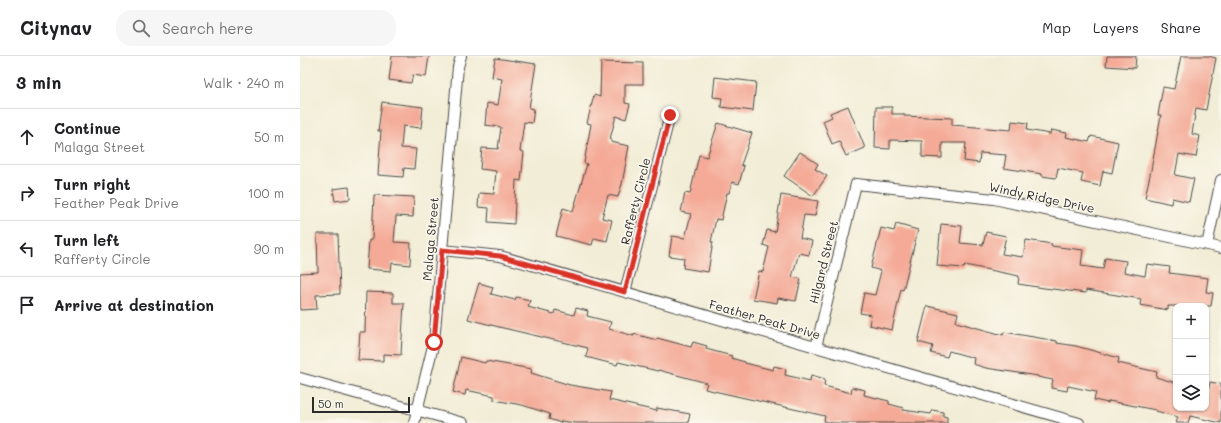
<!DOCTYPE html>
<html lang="en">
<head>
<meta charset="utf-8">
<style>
	:root { --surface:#fff; --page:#f6f6f6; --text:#202124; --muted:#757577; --line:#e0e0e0 }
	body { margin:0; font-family:Mali,sans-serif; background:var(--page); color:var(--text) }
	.controls { position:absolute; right:12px; bottom:12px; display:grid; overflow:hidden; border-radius:8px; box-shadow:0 1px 3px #0004 }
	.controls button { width:36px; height:36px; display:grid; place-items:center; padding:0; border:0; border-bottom:1px solid var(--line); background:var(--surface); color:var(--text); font:20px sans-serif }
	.scale { position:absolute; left:12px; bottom:10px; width:98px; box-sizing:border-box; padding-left:4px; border:2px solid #2b2b2b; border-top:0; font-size:11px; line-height:14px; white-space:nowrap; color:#2b2b2b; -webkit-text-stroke:3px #fbf7ec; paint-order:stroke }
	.stop { position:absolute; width:12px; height:12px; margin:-9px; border:3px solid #d93025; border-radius:50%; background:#fff }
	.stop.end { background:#d93025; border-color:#fff; box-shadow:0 1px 4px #0008 }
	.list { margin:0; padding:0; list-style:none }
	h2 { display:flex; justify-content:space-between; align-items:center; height:52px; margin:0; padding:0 16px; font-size:17px }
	h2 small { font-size:13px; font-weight:400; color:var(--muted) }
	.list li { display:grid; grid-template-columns:26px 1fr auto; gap:12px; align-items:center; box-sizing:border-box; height:56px; padding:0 16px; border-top:1px solid var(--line) }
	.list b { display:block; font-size:15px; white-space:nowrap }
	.list p { margin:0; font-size:13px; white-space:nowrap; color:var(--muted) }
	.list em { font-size:13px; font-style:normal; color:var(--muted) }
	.icon { flex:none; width:22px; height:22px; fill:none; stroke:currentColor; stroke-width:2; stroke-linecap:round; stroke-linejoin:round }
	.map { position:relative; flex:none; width:921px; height:367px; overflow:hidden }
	header { display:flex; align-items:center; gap:24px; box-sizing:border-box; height:56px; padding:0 20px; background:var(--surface); border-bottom:1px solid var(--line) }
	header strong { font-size:19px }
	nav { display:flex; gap:22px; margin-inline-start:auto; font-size:14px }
	.search { width:280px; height:36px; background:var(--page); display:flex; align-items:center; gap:10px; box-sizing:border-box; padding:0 14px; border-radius:16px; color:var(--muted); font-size:15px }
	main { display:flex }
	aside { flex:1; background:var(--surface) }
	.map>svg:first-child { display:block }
</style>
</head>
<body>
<header>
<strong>Citynav</strong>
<div class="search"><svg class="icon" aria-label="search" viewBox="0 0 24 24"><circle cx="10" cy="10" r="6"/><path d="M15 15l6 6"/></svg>Search here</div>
<nav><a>Map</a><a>Layers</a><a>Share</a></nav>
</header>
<main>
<aside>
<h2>3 min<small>Walk · 240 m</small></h2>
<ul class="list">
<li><svg class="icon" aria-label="ahead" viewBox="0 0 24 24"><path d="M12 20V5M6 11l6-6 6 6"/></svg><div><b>Continue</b><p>Malaga Street</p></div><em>50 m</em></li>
<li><svg class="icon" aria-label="right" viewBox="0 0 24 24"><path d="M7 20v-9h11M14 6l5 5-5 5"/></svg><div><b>Turn right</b><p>Feather Peak Drive</p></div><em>100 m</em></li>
<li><svg class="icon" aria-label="left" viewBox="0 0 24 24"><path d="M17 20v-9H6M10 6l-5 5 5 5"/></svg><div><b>Turn left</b><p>Rafferty Circle</p></div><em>90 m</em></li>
<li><svg class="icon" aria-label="arrive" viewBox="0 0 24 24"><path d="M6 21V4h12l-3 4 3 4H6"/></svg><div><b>Arrive at destination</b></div></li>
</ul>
</aside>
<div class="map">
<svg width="921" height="367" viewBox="0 0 921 367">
	<rect width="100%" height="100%" fill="#fbf7ec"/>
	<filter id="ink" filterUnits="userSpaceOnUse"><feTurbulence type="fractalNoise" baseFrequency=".025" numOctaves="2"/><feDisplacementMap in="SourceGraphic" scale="8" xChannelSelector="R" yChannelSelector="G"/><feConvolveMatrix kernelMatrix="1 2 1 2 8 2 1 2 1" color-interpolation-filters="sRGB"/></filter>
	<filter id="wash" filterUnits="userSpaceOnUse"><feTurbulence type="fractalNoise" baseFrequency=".012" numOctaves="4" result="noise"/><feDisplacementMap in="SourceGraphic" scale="16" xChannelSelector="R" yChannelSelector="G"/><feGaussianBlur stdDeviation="0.9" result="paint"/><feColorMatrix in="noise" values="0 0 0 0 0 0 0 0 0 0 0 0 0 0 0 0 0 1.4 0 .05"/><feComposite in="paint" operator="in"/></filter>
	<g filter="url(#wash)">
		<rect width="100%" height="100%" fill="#f2edd6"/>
		<g id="blocks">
			<path fill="#f4aa97" d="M92 0H129L126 21 113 19 111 27 89 24Z
				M807 0H836L835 12 806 10Z
				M881 0H908L916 2 906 54 896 52 892 78 900 80 896 101 879 98 875 119 894 123 889 146 872 142 871 148 845 142 851 114 861 59H858L863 31 874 33Z
				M195 2 236 8 229 52 234 53 232 67 224 66 220 95 224 96 221 125 216 124 214 168 188 166 189 152 178 151 179 137 194 138 196 115 180 113 182 92 198 93 201 71 185 69 187 47 198 49 202 23 192 21Z
				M301 6 343 7V28H325V47L330 48 326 63 316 60 310 83H311V86L329 90 322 128 318 141 308 139 302 162 312 164 307 185 294 182 292 189 256 180 263 152 273 155 287 108 284 107 291 68 287 67 294 39 300 41Z
				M415 21 456 26 453 55 421 51 422 42 413 41Z
				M82 46 123 51 121 72 103 70 101 92 116 93 114 113 104 112 103 121 78 119 81 75H78Z
				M548 50 565 92 546 100 539 85 532 88 523 65 532 61 530 57Z
				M576 51H592V58H604V60L652 62V69L711 74 712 65 728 67 727 74 750 78 751 74 767 77 766 81 789 86 791 80 818 86 812 117 803 115 800 130 781 126 783 117 758 112 756 122 742 120V118L704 112 706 99 680 97 679 107 664 105 666 87H642V102L622 101V85L590 84V93L575 92Z
				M418 67 452 77 441 109 444 110 439 128 432 126 429 137H427L421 164 416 163 411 186H413L408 216 383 212 384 202 369 200 372 180 385 182 391 158 381 156 385 137 390 138 399 99 407 101Z
				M500 96 518 108 515 113 527 120 513 140 484 120Z
				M49 131 50 143 35 145 33 133Z
				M74 139 114 141 113 161 96 160 94 186 111 187 110 209 92 207 91 215 67 213 69 184H72Z
				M481 139 518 145 515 160 504 159 500 182 512 185 509 199 499 197 492 221 501 223 496 245 478 242 477 247 453 243 459 215 463 216 469 191 463 189 467 174 475 176Z
				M596 168 618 174 603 234 601 233 592 274 569 269 571 259 560 257 564 237 575 239 581 215 571 212 581 172 594 175Z
				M641 168 662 170 660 187 683 189 686 176 706 180 702 198 723 201 726 184 752 188 751 190 783 194 781 210 803 213 805 202 826 205 824 216 845 220 847 208 870 211 869 217 908 222 906 236 913 237 911 250H868V254L840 249 841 243 786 234V237L744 232 718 228 719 220 665 209 664 212 637 210Z
				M17 178H38L40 238 16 239 17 253 0 254V217L18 216Z
				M179 227 193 231 191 238 215 244 216 241 230 244 228 251 254 258 255 254 274 259 276 252 288 255 287 260 311 266 309 273 334 280V278L357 284V282L391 291 393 286 407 290 406 293 432 300 431 302 445 306V307L473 314 474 310 486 313 485 319 510 325 511 319 525 323 524 330 551 337 552 331 565 334 564 339 589 345V348L604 352 603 354 631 358 632 354 643 356V360L647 361V367H532L524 365 525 360 405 333 407 327 358 314V315L318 306 317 309 286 301 288 292 199 271 168 263Z
				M66 236 93 237V247H104L101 299 83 298V305L58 304 60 276H65Z
				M627 250 658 257 656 266 703 279 704 276 757 285V287L776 290 819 302 818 307 857 316 856 321 876 327V352H906V346L910 326 921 328V367L890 360 888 367H876L878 361 856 355V354L809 345 808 347 794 344 796 336 768 330 767 335 751 332 753 324 738 321V320L686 312 673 308 674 302 649 295 647 301 631 297 633 290 618 286Z
				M161 301 185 307 186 305 232 313 231 317 270 329 311 336 309 344 357 355V352L390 358 388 367H275L261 365V367L249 363 250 358 222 349 194 344V340L166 334 165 339 153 336Z"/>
		</g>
	</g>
	<g filter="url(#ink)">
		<use href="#blocks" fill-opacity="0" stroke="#494845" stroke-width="1"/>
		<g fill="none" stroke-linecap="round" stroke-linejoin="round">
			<defs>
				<path id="street" d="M907 189 921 124
					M142 194 200 200 779 367
					M325 236 370 59
					M516 291 556 128 694 143 921 192
					M0 322 163 367
					M114 367 134 286 158 11 161 0"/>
			</defs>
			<use href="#street" stroke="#494845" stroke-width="12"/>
			<use href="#street" stroke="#fff" stroke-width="10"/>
		</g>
	</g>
	<g fill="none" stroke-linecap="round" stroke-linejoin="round" filter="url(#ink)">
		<path stroke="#d93025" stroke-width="5" d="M134 286 142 194 200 200 325 236 370 59"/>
	</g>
	<g text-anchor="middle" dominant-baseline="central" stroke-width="3.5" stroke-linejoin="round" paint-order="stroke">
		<g font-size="12" fill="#2b2b2b" stroke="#fbf7ec">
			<text transform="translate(742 141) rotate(12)">Windy Ridge Drive</text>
			<text transform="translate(335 145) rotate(-76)">Rafferty Circle</text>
			<text transform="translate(130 183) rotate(-85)">Malaga Street</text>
			<text transform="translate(523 206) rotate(-76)">Hilgard Street</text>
			<text transform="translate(465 263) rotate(16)">Feather Peak Drive</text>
		</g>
	</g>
</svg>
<div class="controls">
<button>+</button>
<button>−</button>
<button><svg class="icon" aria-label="layers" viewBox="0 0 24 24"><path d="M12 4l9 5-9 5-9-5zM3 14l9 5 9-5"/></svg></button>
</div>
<div class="scale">50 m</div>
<div class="stop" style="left:134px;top:286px"></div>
<div class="stop end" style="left:370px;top:59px"></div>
</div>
</main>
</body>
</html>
